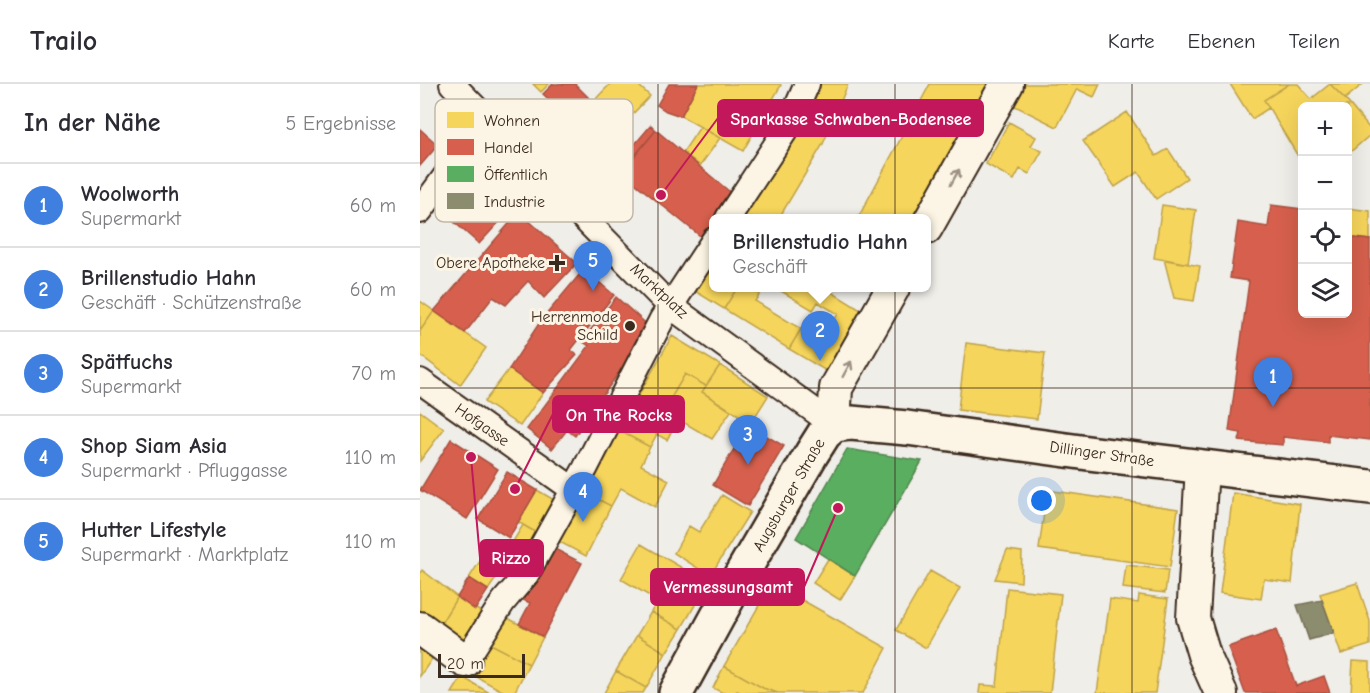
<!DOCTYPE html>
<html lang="de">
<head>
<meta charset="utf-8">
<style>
	:root { --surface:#fff; --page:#f2f2f3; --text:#2b2b33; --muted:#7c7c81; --line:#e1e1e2; --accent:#3b2a1e }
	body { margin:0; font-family:"Comic Neue",sans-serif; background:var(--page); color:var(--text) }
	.controls { position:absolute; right:18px; top:18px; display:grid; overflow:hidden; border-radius:9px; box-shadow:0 6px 24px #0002 }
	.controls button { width:54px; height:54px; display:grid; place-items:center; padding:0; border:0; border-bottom:2px solid var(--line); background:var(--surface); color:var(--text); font:30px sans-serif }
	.scale { position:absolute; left:18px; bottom:15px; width:87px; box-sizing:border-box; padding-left:6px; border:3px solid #3b2a1e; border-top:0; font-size:16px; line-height:21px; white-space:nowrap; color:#3b2a1e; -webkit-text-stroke:4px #fcf5e5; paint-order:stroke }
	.you { position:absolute; left:622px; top:417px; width:21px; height:21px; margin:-15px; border:4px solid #fff; border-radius:50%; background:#1a73e8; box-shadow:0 0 0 9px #1a73e833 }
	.badge { display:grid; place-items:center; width:39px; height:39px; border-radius:50%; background:var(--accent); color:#fff; font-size:20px; font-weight:700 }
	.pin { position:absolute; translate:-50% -50px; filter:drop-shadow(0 2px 3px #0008) }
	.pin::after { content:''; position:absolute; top:32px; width:21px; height:18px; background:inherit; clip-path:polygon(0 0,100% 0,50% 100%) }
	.popup { position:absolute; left:289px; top:130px; width:222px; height:78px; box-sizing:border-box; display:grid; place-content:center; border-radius:9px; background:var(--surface); filter:drop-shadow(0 2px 4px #0005); font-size:20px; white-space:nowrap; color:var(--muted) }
	.popup b { font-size:22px; color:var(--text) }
	.popup::after { content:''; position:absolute; left:50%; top:100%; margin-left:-12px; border:12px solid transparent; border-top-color:var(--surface) }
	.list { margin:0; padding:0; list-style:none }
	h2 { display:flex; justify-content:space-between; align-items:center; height:78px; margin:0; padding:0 24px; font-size:26px }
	h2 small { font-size:20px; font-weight:400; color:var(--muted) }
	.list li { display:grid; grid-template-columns:39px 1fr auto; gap:18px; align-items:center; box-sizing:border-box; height:84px; padding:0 24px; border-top:2px solid var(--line) }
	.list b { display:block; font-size:22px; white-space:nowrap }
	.list p { margin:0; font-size:20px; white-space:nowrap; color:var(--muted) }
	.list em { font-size:20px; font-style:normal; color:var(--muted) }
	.icon { flex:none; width:33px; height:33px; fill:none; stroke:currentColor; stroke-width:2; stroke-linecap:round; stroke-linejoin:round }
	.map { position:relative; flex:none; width:950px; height:609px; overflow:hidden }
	header { display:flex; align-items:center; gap:36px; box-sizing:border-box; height:84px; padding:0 30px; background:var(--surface); border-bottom:2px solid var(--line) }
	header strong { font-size:28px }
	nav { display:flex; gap:33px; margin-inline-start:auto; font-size:21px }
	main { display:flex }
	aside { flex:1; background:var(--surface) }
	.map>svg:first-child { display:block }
</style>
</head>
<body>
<header>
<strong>Trailo</strong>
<nav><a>Karte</a><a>Ebenen</a><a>Teilen</a></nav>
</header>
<main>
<aside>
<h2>In der Nähe<small>5 Ergebnisse</small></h2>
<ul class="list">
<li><span class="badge" style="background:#3f7fe0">1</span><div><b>Woolworth</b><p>Supermarkt</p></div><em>60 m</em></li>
<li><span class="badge" style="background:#3f7fe0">2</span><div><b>Brillenstudio Hahn</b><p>Geschäft · Schützenstraße</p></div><em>60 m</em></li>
<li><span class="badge" style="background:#3f7fe0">3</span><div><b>Spätfuchs</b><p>Supermarkt</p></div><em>70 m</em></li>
<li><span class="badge" style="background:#3f7fe0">4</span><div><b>Shop Siam Asia</b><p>Supermarkt · Pfluggasse</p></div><em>110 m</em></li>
<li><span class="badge" style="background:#3f7fe0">5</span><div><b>Hutter Lifestyle</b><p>Supermarkt · Marktplatz</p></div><em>110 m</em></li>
</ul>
</aside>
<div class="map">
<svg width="950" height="609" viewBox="0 0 950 609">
	<rect width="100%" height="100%" fill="#f0eee9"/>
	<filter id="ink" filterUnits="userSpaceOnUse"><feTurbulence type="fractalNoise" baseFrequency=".0167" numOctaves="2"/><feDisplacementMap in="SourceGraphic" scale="12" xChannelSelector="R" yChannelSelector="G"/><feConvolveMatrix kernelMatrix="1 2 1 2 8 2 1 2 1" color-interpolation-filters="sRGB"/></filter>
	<g filter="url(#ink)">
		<path fill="#f6d55c" stroke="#bea249" stroke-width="1.5" d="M113 0H129L121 8Z
			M190 0H217L230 12 179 65 153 39Z
			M278 0H360L361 1 323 67 261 32Z
			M396 0H428L403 60 359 134H318Z
			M510 0H569L497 134H438Z
			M604 0H680L674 13 657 5 637 43 593 21Z
			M810 0H869L844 16 849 24 832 35Z
			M869 0H878L891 15 910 0 925 15 950 45V51L928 70V22H882V79L844 16Z
			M910 0H943L925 15Z
			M707 28 736 72 748 65 767 94 736 115 718 88 695 103 663 57Z
			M589 38 616 53 611 62 622 67 609 90 600 85 594 96 566 80Z
			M280 43 300 54 280 82 263 68Z
			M742 121 776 126 768 180 734 174Z
			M928 124 950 127V156L928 153Z
			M294 170V204H317L304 225 267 202Z
			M744 175 780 182 774 217 754 214Z
			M317 204H328L340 210 335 217 381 245 369 265 304 225Z
			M356 204H405L444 228 408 288 369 265 381 245 401 258 418 230 398 218 393 226Z
			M0 217 14 227 0 247Z
			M14 227 66 264 40 301 0 271V247Z
			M252 252 300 281 286 302 265 290 241 331 215 318Z
			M546 259 625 269 617 335 538 326Z
			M300 281 348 312 331 339 282 308Z
			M89 285 123 309 100 342 64 318Z
			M265 290 286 302 282 308 311 327 292 355 258 335 247 356 236 350 246 333 241 331Z
			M210 315 246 333 230 363 194 344Z
			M0 327 24 345 0 377Z
			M194 344 230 363 221 381 249 396 235 423 201 404 191 422 162 407Z
			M117 406 141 420 122 452 98 438Z
			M627 406 758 425 750 483 619 465Z
			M162 407 191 422 166 472 136 456Z
			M813 409 880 420 872 499 844 495 841 515 800 509Z
			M302 411 330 428 290 492 254 469 269 442 279 448Z
			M103 441 122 452 105 481 86 469Z
			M221 460 288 499 261 545 231 528 238 517 201 495Z
			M587 466 602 468 601 498 575 495Z
			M62 474 81 487 68 506 49 494Z
			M408 475 435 492 420 516 393 499Z
			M706 481 748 486 745 509 703 504Z
			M2 486 37 513 15 549 0 539V489Z
			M510 487 540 504 506 564 476 546Z
			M352 499 467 564 443 609H358L343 604 304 582Z
			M937 499 950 537V561L921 570 900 510Z
			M587 504 641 510 630 609H559L560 601 577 602Z
			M719 511 748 515 735 609H677L690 515 718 519Z
			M37 513 66 531 44 567 15 549Z
			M231 528 261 545 246 569 217 551Z
			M84 532 123 553 109 580 69 559Z
			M217 551 246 569 226 604 196 587Z
			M0 558 16 569 0 592Z
			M69 559 109 580 94 609H86L53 591Z
			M933 577 950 578V609H931Z
			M304 582 343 604 358 609H322L317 607 315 609H303L293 604Z
			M196 587 226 604 223 609H184Z
			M42 593 70 609H32Z"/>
		<path fill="#d6604d" stroke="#a8503f" stroke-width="1.5" d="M133 0H155L171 16 151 37 123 10Z
			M249 0H278L261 32 246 27 237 21Z
			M231 41 236 46 205 84 199 79Z
			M0 45 18 61 0 82Z
			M236 46 316 113 300 134H294V144L285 156 201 88Z
			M50 86 93 123 59 160 17 123Z
			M851 121 882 125V230H928V153L950 156V356L908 351V358L863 353V361L819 357 821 349 809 347 829 197 810 194 818 138 848 143Z
			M99 128 157 179 124 214 108 197 86 221 73 213 45 249 14 227Z
			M164 185 194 211 151 266 157 271 123 309 89 285 120 238Z
			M196 213 230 243 155 352 147 346 132 365 107 345 169 262 162 257Z
			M328 341 364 362 328 422 293 401Z
			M31 355 78 385 47 435 0 406Z
			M87 388 117 406 89 454 58 435Z
			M131 463 162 479 123 553 99 540 110 519 103 516Z
			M49 494 68 506 55 526 37 513Z
			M856 546 876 602 904 592 910 609H825L808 563Z"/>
		<path fill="#5aae61" stroke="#51864d" stroke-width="1.5" d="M427 365 502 377 435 492 376 454Z"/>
		<path fill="#8c8c6e" stroke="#746f56" stroke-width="1.5" d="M902 516 914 549 889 556 877 521Z"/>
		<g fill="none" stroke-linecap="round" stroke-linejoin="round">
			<defs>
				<path id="pedestrian" d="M32 0 249 221 414 341
					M0 127 41 71 65 33
					M308 134 369 41 387 0
					M0 297 154 406
					M45 577 83 518 106 491 165 385 242 235 294 156"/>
				<path id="minor" d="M506 144 587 0
					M414 341 416 304 473 204
					M782 383 773 534 784 571 801 609
					M0 544 45 577"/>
				<path id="tertiary" d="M256 609 310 510 392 369 404 350 414 341 431 339 487 344 668 369 950 403"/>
			</defs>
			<use href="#pedestrian" stroke="#3b2a1e" stroke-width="28"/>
			<use href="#minor" stroke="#3b2a1e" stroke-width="36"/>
			<use href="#tertiary" stroke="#3b2a1e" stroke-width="38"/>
			<use href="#pedestrian" stroke="#fcf5e5" stroke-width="24"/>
			<use href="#minor" stroke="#fcf5e5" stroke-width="32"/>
			<use href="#tertiary" stroke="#fcf5e5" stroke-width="33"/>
		</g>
		<defs><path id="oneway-shaft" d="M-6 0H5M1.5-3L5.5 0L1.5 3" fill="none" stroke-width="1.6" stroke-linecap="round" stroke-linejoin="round" transform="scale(1.5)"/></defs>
		<g stroke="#9c9082">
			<use href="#oneway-shaft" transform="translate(535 93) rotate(-61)"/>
			<use href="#oneway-shaft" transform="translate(427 285) rotate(-61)"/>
		</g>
	</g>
	<path fill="none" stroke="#3b2a1e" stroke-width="1.5" stroke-opacity="0.55" d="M238 0V609M475 0V609M712 0V609M0 304H950"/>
	<g fill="#3b2a1e" stroke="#fcf5e5" stroke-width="2">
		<path d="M134 170h6v6h6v6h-6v6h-6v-6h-6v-6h6z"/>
		<circle cx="210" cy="242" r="6"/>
	</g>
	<g text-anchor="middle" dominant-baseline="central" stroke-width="6" stroke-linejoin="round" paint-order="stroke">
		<g font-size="16" fill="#3b2a1e" stroke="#fcf5e5" text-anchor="end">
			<text x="125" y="179">Obere Apotheke</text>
			<text x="198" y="233">Herrenmode<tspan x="198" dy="18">Schild</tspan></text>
		</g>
		<g font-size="16" fill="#3b2a1e" stroke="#fcf5e5">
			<text transform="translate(239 207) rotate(43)">Marktplatz</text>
			<text transform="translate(62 341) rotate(35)">Hofgasse</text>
			<text transform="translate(682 370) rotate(8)">Dillinger Straße</text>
			<text transform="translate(369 411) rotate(-60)">Augsburger Straße</text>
		</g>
	</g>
	<rect x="15" y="15" width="198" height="123" rx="9" fill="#fcf5e5" stroke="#c2b8a9" stroke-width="1.5"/>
	<rect x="27" y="28" width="27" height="16" fill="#f6d55c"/>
	<rect x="27" y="55" width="27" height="16" fill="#d6604d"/>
	<rect x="27" y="82" width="27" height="16" fill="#5aae61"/>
	<rect x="27" y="109" width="27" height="16" fill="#8c8c6e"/>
	<g font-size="16" fill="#3b2a1e">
		<text x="64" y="42">Wohnen</text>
		<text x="64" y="69">Handel</text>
		<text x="64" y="96">Öffentlich</text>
		<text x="64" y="123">Industrie</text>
	</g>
	<path fill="none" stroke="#c2185b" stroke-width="2" d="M241 111L298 34M95 405L133 330M51 373L60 474M418 424L384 503"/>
	<g fill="#c2185b" stroke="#fcf5e5" stroke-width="2">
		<circle cx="241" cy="111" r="6"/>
		<circle cx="95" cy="405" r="6"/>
		<circle cx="51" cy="373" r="6"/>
		<circle cx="418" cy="424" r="6"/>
	</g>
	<g fill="#c2185b" stroke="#c2185b" stroke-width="2">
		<rect x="298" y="16" width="265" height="36" rx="6"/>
		<rect x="133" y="312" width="131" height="36" rx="6"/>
		<rect x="60" y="456" width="63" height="36" rx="6"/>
		<rect x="231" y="485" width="153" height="36" rx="6"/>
	</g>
	<g font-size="18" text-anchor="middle" font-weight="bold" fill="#fff">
		<text x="431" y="41">Sparkasse Schwaben-Bodensee</text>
		<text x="199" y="337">On The Rocks</text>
		<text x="91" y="480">Rizzo</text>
		<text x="308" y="509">Vermessungsamt</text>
	</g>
</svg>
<div class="controls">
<button>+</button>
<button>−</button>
<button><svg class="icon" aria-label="locate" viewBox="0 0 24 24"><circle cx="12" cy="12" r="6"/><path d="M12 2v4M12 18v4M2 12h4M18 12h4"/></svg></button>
<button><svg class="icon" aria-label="layers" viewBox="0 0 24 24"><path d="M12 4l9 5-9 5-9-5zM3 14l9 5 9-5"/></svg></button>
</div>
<div class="scale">20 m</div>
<div class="you"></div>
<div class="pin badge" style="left:853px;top:323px;background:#3f7fe0">1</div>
<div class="pin badge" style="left:400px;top:277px;background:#3f7fe0">2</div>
<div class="popup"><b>Brillenstudio Hahn</b>Geschäft</div>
<div class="pin badge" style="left:328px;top:381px;background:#3f7fe0">3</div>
<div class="pin badge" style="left:163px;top:438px;background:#3f7fe0">4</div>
<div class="pin badge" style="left:173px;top:207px;background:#3f7fe0">5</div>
</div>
</main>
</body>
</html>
